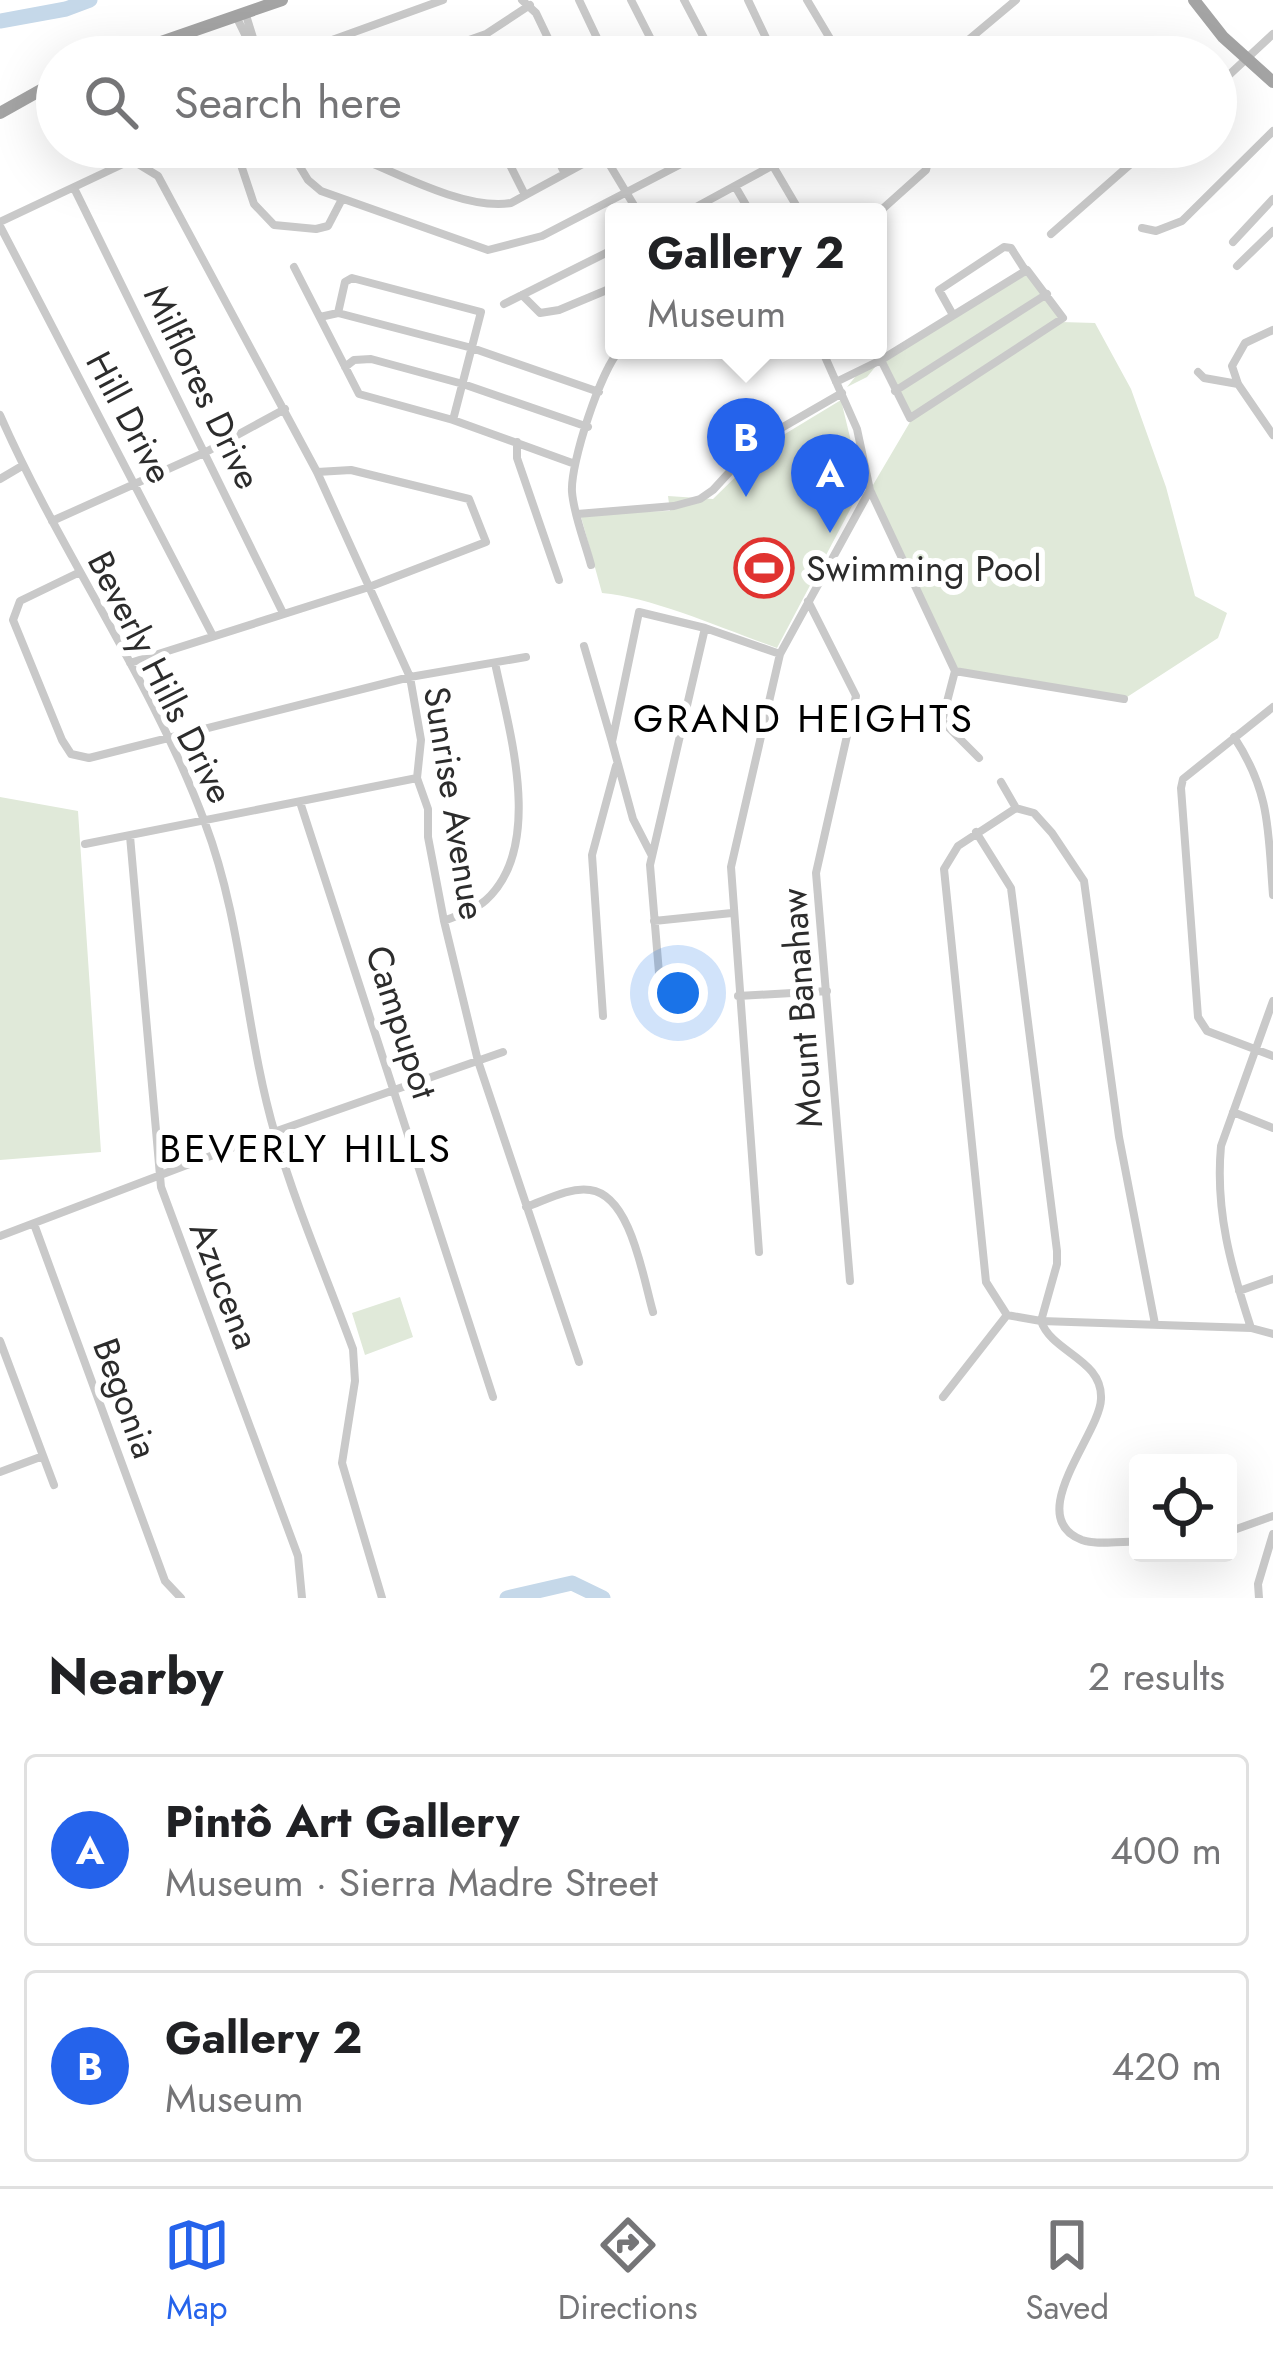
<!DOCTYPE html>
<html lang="en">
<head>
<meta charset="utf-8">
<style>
	:root { --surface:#fff; --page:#f6f6f6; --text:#202124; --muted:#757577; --line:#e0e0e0; --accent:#2563eb }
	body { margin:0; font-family:Jost,sans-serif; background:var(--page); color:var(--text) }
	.controls { position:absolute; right:36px; bottom:36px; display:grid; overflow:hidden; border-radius:12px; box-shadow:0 12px 48px #0002 }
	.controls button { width:108px; height:108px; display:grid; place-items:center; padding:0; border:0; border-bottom:3px solid var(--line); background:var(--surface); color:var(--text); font:60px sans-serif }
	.you { position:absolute; left:678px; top:993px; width:42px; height:42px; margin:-30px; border:9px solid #fff; border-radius:50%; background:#1a73e8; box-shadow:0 0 0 18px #1a73e833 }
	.badge { display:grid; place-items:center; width:78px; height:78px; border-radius:50%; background:var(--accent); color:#fff; font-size:39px; font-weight:700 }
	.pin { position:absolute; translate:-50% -99px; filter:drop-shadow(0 3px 6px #0008) }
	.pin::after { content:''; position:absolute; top:63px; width:42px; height:36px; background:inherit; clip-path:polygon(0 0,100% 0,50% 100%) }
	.popup { position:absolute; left:605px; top:203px; width:282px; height:156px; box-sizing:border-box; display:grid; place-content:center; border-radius:12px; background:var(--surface); filter:drop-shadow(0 3px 9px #0005); font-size:39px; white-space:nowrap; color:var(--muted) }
	.popup b { font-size:45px; color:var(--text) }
	.popup::after { content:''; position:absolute; left:50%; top:100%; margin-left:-24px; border:24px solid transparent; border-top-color:var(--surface) }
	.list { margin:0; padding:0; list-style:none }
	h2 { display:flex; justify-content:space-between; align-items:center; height:156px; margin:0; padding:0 48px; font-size:51px }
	h2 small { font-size:39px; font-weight:400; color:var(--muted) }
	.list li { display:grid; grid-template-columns:78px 1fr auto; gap:36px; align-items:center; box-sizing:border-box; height:192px; margin:0 24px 24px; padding:0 24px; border:3px solid var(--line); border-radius:12px }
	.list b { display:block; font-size:45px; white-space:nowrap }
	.list p { margin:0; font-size:39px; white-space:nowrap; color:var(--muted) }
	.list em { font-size:39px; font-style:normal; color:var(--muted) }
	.icon { flex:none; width:66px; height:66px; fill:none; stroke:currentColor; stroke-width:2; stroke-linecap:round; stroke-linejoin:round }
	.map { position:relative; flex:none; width:1273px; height:1598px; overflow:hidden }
	.search { position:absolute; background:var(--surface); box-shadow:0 12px 48px #0002; left:36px; right:36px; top:36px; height:132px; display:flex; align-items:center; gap:30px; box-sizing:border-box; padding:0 42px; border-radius:66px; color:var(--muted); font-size:45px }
	.sheet { height:588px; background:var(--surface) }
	nav { display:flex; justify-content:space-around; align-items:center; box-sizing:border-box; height:168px; border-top:3px solid var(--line); background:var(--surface); font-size:33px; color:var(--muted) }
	nav a { display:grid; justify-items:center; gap:6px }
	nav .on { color:var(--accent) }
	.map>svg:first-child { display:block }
</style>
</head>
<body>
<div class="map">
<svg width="1273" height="1598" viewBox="0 0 1273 1598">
	<rect width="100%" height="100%" fill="#fff"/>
	<path fill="#e0e9d9" d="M1031 272 1061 322 1095 323 1131 389 1166 487 1195 596 1227 613 1218 638 1124 699 955 671 870 490 913 417 880 361 867 377 847 387 860 371Z
		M841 400 862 487 777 648C726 630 652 597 602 593L580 513 670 511 668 496 713 499 770 443Z
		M0 797 78 811 101 1152 0 1160Z
		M400 1297 413 1337 365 1355 352 1313Z"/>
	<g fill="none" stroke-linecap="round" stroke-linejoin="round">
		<path stroke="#c5d8e9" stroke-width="15" d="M0 21 66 9 90 0
			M507 1598 572 1583 603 1598"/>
		<path stroke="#c9c9c9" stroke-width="8" d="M522 0 536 13 557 57
			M579 0 606 57
			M631 0 660 57
			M684 0 714 57
			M748 0 775 57
			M807 0 841 57
			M245 12 254 41 253 48
			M236 16 256 57
			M285 57 443 0
			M421 57 486 34 530 5
			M948 57 1016 0
			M1216 87 1273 34
			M235 147 254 204 274 225 316 229 328 226 341 201
			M288 147 308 180 321 191 488 250 542 236 681 164
			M342 147 348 153C393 171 465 211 511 203L614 147
			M456 147 486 158 502 150
			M501 147 525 195
			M552 147 564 172
			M599 147 638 212
			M691 161 715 147
			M773 166 800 212
			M735 186 750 212
			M74 188 282 611
			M687 212 790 156
			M878 213 926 170 932 147
			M0 222 125 163 135 162 158 176 317 472 410 677 421 740 417 778 428 809V837L444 921 478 1061 579 1362
			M0 226 212 634
			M1142 228 1156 231 1182 221 1273 131
			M1051 234 1150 147
			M1233 242 1273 199
			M1237 266 1273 231
			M294 267 359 394 453 420 575 464
			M522 295 540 313 559 310 614 287
			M504 304 614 249
			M338 313 345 282 352 278 481 312 453 420
			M953 315 939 290 1004 247 1011 248 1025 270
			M320 317 338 313 472 348 599 392
			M1273 330 1245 343 1232 366 1238 384 1273 435
			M822 350 857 429 870 490 955 671
			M345 367 354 360 371 359 463 384 588 427
			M1198 372 1204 378 1238 384
			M836 382 881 360 1027 270 1063 318 910 418 881 360
			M895 391 1047 294
			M0 415C61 554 152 680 205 823 243 923 245 1032 275 1134 296 1207 327 1278 353 1349L355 1381 342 1463 382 1598
			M517 442V458L559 580
			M0 479 22 466
			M577 514 674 506 700 499 713 490 757 442 842 393
			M52 521 206 452 285 409
			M591 565C585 542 574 516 572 492 570 464 601 369 620 350
			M80 572 20 601 13 620 62 740 71 754 89 758 410 677 526 657
			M808 601 856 696 816 873 850 1281
			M584 646 612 742
			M130 663 369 587 486 542 469 499 351 470 317 472
			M955 671 1124 699
			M955 671 942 721 979 758
			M1273 707 1183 779 1181 788 1198 1017 1207 1031 1273 1056
			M1234 737C1271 793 1268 832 1273 895
			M1001 782 1016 808
			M300 802 493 1397
			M976 832 1011 888 1057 1251V1264L1041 1321C1052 1353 1103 1359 1101 1399 1100 1434 1022 1517 1082 1540 1099 1546 1120 1540 1138 1542
			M130 836 161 1187 298 1556 302 1598
			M85 844 417 778
			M652 856 633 819 612 742 639 612 705 628 780 654
			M444 921C458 915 475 910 486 900 545 846 509 730 495 663
			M654 921 732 913
			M738 996 827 991
			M662 1009 650 865 705 628
			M603 1016 592 855 616 766
			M1233 1112 1273 1128
			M526 1207C546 1200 569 1187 590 1190 631 1195 643 1278 653 1312
			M34 1224 165 1581 181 1598
			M0 1236 274 1132 503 1052
			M759 1252 731 867 780 654 870 490
			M1239 1291 1273 1279
			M1155 1324 1119 1137 1084 881 1052 833 1034 813 1016 808 958 846 944 869 986 1282 1007 1315 1041 1321 1251 1328 1273 1334
			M1251 1328C1231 1267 1215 1211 1221 1146L1273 1001
			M0 1341 54 1485
			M943 1397 1007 1315
			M0 1472 43 1456
			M1228 1532 1273 1516
			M1259 1598 1258 1584 1273 1534"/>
		<path stroke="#a4a4a4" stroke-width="12" d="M1194 0 1223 37 1273 82
			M118 57 282 0
			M0 113 57 81"/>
	</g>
	<defs>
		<symbol id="stadium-ring" viewBox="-11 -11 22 22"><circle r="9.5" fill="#fff" stroke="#e03330" stroke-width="1.5"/><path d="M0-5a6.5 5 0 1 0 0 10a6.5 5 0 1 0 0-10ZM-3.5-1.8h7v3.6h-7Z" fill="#e03330"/></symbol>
	</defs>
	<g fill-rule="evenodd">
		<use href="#stadium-ring" x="731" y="535" width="66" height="66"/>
	</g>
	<g text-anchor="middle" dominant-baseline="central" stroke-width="12" stroke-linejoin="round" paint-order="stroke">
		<g font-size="36" fill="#2c2c2c" stroke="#fff">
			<text transform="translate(203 387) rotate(64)">Milflores Drive</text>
			<text transform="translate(130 417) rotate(62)">Hill Drive</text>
			<text transform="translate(161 677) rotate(63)">Beverly Hills Drive</text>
			<text transform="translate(455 803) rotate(81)">Sunrise Avenue</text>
			<text transform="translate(801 1008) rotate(-94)">Mount Banahaw</text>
			<text transform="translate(402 1022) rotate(72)">Campupot</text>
			<text transform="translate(225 1285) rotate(69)">Azucena</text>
			<text transform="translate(126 1398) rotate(70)">Begonia</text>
		</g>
		<g font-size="36" fill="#2c2c2c" stroke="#fff" text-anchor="start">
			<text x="806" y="568">Swimming Pool</text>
		</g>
		<g font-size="39" letter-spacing="3" fill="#000" stroke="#fff">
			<text x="804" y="718">GRAND HEIGHTS</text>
			<text x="306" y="1148">BEVERLY HILLS</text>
		</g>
	</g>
</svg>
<div class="controls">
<button><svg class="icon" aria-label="locate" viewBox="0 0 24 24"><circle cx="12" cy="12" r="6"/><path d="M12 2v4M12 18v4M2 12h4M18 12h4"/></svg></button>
</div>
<div class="you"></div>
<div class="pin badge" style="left:830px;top:533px">A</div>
<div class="pin badge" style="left:746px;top:497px">B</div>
<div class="popup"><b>Gallery 2</b>Museum</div>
<div class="search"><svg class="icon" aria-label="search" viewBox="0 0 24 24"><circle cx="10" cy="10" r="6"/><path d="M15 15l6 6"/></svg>Search here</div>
</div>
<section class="sheet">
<h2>Nearby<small>2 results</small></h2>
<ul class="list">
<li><span class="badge">A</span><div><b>Pintô Art Gallery</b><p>Museum · Sierra Madre Street</p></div><em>400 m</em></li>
<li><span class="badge">B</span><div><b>Gallery 2</b><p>Museum</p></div><em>420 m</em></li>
</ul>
</section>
<nav>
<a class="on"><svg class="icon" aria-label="map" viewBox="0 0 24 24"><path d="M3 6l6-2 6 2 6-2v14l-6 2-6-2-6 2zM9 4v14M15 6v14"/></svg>Map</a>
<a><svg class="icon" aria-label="directions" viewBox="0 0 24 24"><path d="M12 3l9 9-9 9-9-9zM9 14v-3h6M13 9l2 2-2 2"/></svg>Directions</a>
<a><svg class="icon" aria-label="saved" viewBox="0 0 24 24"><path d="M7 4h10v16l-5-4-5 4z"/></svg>Saved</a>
</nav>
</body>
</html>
